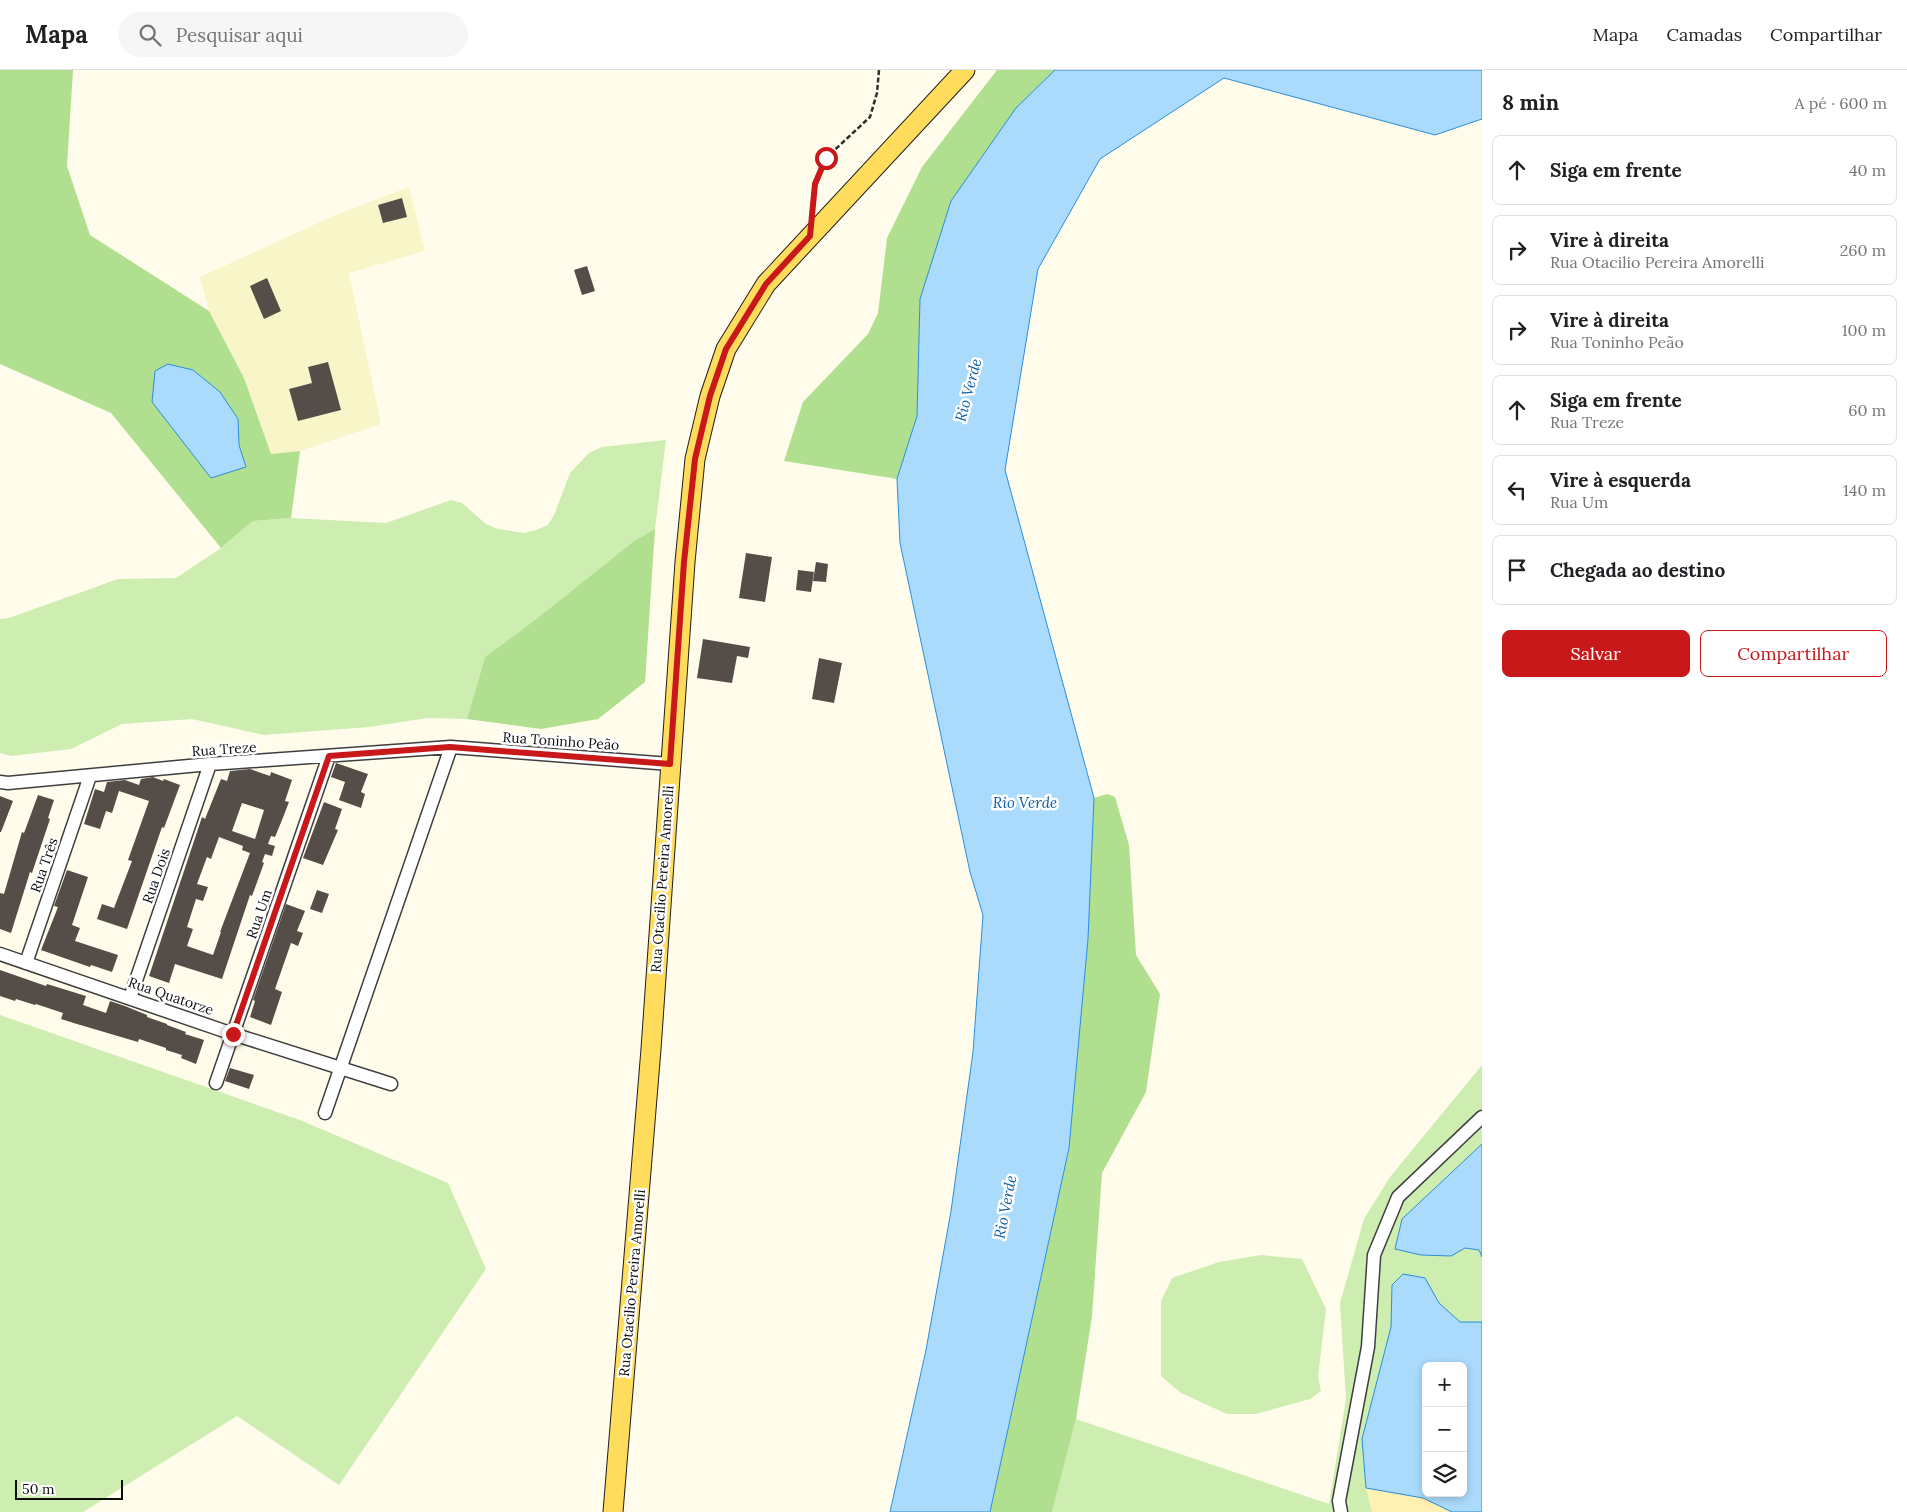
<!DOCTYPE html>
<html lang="pt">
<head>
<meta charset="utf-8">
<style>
	:root { --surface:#fff; --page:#f6f6f6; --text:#202124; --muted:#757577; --line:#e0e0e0; --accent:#c8181a }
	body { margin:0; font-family:Lora,serif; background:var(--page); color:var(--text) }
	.controls { position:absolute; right:15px; bottom:15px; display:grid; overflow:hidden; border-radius:8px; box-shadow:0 2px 8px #0003 }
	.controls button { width:45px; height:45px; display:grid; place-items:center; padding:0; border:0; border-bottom:1px solid var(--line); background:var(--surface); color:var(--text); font:25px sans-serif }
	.scale { position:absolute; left:15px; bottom:12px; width:108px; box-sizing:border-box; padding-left:5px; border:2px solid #0c0c0c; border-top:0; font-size:14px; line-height:18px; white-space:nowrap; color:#0c0c0c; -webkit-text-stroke:4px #fff; paint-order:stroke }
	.stop { position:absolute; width:15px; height:15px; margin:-11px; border:4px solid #c8181a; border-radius:50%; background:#fff }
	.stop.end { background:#c8181a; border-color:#fff; box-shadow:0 1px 5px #0008 }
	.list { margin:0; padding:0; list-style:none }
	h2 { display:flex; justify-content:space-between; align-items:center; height:65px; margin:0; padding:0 20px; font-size:21px }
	h2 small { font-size:16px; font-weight:400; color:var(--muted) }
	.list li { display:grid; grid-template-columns:32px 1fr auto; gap:15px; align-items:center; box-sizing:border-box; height:70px; margin:0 10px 10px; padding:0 10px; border:1px solid var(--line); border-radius:8px }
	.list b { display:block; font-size:19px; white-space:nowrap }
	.list p { margin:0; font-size:16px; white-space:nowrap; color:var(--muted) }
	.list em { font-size:16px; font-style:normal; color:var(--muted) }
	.actions { display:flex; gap:10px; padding:15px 20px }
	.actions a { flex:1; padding:11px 0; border:1px solid var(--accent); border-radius:8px; text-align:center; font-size:18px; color:var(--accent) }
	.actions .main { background:var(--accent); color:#fff }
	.icon { flex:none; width:28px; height:28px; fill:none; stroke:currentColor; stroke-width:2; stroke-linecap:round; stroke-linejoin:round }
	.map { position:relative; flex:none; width:1482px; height:1442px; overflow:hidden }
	header { display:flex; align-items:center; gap:30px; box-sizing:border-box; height:70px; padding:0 25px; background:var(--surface); border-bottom:1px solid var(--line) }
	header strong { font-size:24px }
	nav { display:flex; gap:28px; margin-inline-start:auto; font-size:18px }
	.search { width:350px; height:45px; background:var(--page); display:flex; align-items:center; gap:12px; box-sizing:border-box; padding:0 18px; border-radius:28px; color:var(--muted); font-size:19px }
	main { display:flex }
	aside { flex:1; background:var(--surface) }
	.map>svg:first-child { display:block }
</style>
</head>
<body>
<header>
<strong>Mapa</strong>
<div class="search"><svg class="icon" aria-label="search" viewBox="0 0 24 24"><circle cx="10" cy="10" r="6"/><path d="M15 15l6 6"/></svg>Pesquisar aqui</div>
<nav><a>Mapa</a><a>Camadas</a><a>Compartilhar</a></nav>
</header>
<main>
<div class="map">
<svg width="1482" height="1442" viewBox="0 0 1482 1442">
	<rect width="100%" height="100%" fill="#fffceb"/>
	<path fill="#f8f5c8" d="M409 117 425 181 349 203 381 354 300 381 271 385 244 308 209 241 200 207 333 146Z"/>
	<path fill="#ceedb1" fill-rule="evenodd" d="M666 370 655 459 634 471 535 550 485 587 467 649 428 648 369 657 264 665 192 649 122 654 71 679 11 686 0 683V549L9 548 118 509 176 508 221 478 253 451 291 448 386 453 451 430 462 433 486 454 498 459 524 463 536 460 548 455 555 443 570 403 589 383 602 377Z
		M0 945 300 1050 448 1113 486 1199 339 1415 237 1346 83 1442H0Z
		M1482 995V1442H1052L1076 1349 1329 1434 1346 1329 1340 1233 1364 1149 1390 1107ZM1426 1296H1463V1423H1426Z
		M1261 1185 1302 1189 1326 1239 1318 1307 1321 1321 1310 1329 1256 1344H1227L1181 1323 1161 1306V1231L1172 1208 1219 1192Z"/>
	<path fill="#b0df8f" d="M0 0H73L67 96 90 165 209 241 244 308 271 384 300 381 291 448 253 451 221 478 111 343 0 294Z
		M997 0H1055L1016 38 920 229 917 346 897 409 784 391 803 332 868 264 878 243 887 168 922 97Z
		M655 459 645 612 598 649 541 659 467 649 485 587 535 550 634 471Z
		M1107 724 1115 727 1129 775 1136 885 1160 924 1146 1022 1102 1103 1092 1246 1076 1349 1052 1442H990L1069 1078 1088 869 1094 728Z"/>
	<path fill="#fff1b3" d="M1366 1418 1423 1428 1452 1442H1372Z"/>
	<path fill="#aadafc" stroke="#2a8eda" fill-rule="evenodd" d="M1055 0H1482V49L1435 65 1224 8 1100 89 1038 199 1005 400 1094 728 1088 869 1069 1078 990 1442H890L926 1280 951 1141 973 982 983 845 970 802 900 473 897 409 917 346 920 229 951 131 1016 38Z
		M168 294 193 300 220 322 238 349 239 375 246 397 211 408 152 332 155 301Z
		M1482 1074V1187L1479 1180 1465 1178 1451 1186 1421 1185 1395 1179 1402 1149Z
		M1403 1204 1425 1208 1439 1233 1460 1252H1482V1442H1452L1423 1428 1366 1418 1362 1369 1391 1257 1392 1215ZM1426 1296H1463V1423H1426Z"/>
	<path fill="#554d47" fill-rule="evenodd" d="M402 128 407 147 383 153 378 135Z
		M587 196 595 221 582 225 574 200Z
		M267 208 281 241 264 249 250 216Z
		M328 292 341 340 298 351 289 319 312 313 308 297Z
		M746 483 772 487 765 532 739 528Z
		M816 492 828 494 826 512 813 511Z
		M798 500 814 502 811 522 796 520Z
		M703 569 750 577 748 588 737 586 732 613 697 608Z
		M819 588 842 593 834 633 812 629Z
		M336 693 368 704 361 722 365 724 361 738 339 730 345 712 331 707Z
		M250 699 270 706 271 702 292 710 285 731 289 732 282 750 275 767 271 766 268 774 275 776 272 786 265 784 262 792 264 793 252 826 250 825 222 909 175 894 169 913 149 906 202 747 205 749 221 709 227 711 230 701ZM242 733 264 740 255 769 232 761ZM219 767 243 776 242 780 250 783 220 862H221L213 885 187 876 193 859 187 857 196 829 203 831 208 817 197 814 207 787 211 789Z
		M153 707 163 711 164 709 180 715 164 758 162 757 127 859 97 849 102 834 114 838 132 791 128 790 149 731 119 721 112 743 106 741 100 759 84 754 95 719 104 722 107 712 125 710 139 715 141 709Z
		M38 725 54 730 48 748 50 749 32 803 30 802 11 863 0 859V823L4 824 22 762 24 763Z
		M0 726 13 731 1 762H0Z
		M324 732 342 739 335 759 338 760 323 795 303 788Z
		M67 800 88 807 72 855 80 858 75 871 118 885 112 902 91 895 90 897 41 880 58 837 54 836Z
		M317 820 329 824 322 843 310 839Z
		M286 834 305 841 297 861 303 863 298 876 291 873 275 919 282 922 271 955 250 947 255 931 253 930Z
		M0 900 46 916 47 914 86 926 83 935 106 943 110 931 125 936 147 945V947L167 954V955L186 962 185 964 204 970 196 994 181 988 182 985 166 980V978L139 969 138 972 77 954 61 949 63 943 36 934 35 935 16 929 15 931 0 926Z
		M230 998 254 1005 249 1019 225 1011Z"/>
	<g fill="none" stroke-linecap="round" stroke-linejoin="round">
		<defs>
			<path id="minor" d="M0 712 8 713 210 694 451 677 670 694
				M0 884 233 964 391 1014
				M26 893 90 706
				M130 928 210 694
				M216 1013 329 686
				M325 1043 451 677
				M1341 1442 1339 1431 1368 1277 1374 1185 1398 1127 1482 1047"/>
			<path id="primary" d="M613 1442 651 979 685 492 695 389 710 326 726 279 766 214 965 0"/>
		</defs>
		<use href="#minor" stroke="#3f3f3f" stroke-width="15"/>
		<use href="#primary" stroke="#1d1d1d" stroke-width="21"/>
		<path stroke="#2e2e2e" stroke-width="2.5" stroke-dasharray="5 2.5" stroke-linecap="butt" d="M813 140 815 114 826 88 870 47 877 23 879 0"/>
		<use href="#minor" stroke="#fff" stroke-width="12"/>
		<use href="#primary" stroke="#ffdc5b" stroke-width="19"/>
	</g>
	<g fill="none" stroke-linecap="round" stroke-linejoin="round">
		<path stroke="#c8181a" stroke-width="6" d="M233 964 329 686 450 677 670 694 684 492 695 389 710 326 726 279 766 214 810 166 815 114 826 88"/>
	</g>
	<g text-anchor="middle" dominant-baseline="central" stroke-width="5" stroke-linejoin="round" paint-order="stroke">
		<g font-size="14" fill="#0c0c0c" stroke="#fff">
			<text transform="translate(561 671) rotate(4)">Rua Toninho Peão</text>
			<text transform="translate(224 679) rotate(-4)">Rua Treze</text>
			<text transform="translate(44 795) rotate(-71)">Rua Três</text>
			<text transform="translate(156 806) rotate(-71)">Rua Dois</text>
			<text transform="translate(662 809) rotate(-86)">Rua Otacilio Pereira Amorelli</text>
			<text transform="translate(259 844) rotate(-71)">Rua Um</text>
			<text transform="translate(171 926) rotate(19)">Rua Quatorze</text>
			<text transform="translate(632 1213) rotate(-85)">Rua Otacilio Pereira Amorelli</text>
		</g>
		<g font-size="15" font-style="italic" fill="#0a5ea8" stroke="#fff">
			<text transform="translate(968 320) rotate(-75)">Rio Verde</text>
			<text x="1025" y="732">Rio Verde</text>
			<text transform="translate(1005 1137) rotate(-79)">Rio Verde</text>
		</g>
	</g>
</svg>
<div class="controls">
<button>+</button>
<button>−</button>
<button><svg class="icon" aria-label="layers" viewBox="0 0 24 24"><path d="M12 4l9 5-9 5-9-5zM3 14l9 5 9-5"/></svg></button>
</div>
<div class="scale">50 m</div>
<div class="stop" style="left:826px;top:88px"></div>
<div class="stop end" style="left:233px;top:964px"></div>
</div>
<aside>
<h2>8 min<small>A pé · 600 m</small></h2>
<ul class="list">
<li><svg class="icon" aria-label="ahead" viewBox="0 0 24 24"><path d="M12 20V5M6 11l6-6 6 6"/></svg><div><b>Siga em frente</b></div><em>40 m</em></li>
<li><svg class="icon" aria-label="right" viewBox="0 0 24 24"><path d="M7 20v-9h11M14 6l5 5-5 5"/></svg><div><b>Vire à direita</b><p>Rua Otacilio Pereira Amorelli</p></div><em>260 m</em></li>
<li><svg class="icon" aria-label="right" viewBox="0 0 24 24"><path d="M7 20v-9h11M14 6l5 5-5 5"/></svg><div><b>Vire à direita</b><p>Rua Toninho Peão</p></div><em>100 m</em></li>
<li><svg class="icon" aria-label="ahead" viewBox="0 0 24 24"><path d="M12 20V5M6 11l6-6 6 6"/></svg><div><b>Siga em frente</b><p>Rua Treze</p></div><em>60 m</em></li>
<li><svg class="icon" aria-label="left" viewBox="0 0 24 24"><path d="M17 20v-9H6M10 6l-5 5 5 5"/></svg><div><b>Vire à esquerda</b><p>Rua Um</p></div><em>140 m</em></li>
<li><svg class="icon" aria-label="arrive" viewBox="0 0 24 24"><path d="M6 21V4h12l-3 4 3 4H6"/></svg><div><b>Chegada ao destino</b></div></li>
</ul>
<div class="actions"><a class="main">Salvar</a><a>Compartilhar</a></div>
</aside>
</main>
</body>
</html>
